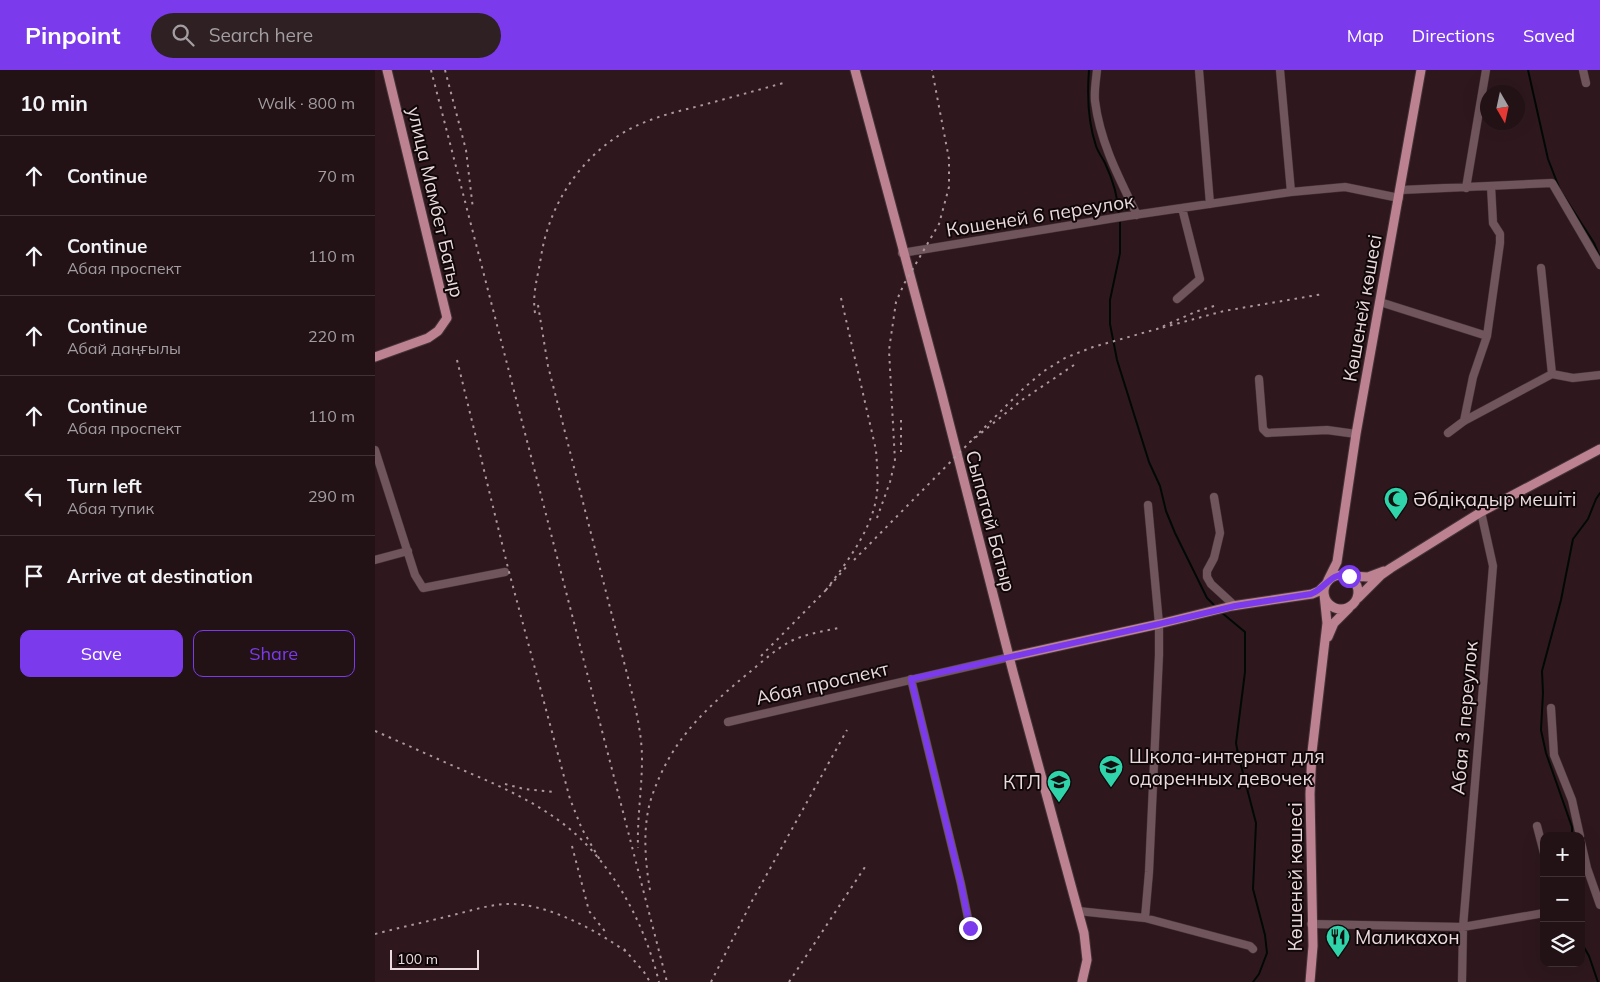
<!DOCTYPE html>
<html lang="en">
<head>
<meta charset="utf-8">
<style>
	:root { --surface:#221216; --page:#2e2023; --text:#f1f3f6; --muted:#a29ea1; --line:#3f3235; --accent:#7c3aed }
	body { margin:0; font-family:Mulish,sans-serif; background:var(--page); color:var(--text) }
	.controls { position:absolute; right:15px; bottom:15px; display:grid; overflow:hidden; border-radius:10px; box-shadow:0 5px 20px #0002 }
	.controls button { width:45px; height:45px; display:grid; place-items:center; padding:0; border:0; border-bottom:1px solid var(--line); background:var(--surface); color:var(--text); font:25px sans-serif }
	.compass { position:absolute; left:1105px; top:15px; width:45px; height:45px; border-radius:50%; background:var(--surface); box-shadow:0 5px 20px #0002; rotate:171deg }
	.scale { position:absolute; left:15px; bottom:12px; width:89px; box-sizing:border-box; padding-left:5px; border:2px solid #ebdade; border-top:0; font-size:14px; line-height:18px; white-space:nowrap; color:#ebdade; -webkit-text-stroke:4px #100709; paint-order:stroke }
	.stop { position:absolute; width:15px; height:15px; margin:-11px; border:4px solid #7c3aed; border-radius:50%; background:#fff }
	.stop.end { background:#7c3aed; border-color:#fff; box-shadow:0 1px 5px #0008 }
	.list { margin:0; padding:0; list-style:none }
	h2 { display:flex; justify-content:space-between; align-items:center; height:65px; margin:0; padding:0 20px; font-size:21px }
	h2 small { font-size:16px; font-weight:400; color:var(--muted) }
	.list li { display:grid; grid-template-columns:32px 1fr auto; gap:15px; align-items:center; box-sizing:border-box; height:80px; padding:0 20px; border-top:1px solid var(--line) }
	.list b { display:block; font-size:19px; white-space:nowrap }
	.list p { margin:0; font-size:16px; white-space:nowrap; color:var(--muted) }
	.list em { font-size:16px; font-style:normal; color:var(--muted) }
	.actions { display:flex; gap:10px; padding:15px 20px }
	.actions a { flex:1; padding:11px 0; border:1px solid var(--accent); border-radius:10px; text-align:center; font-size:18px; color:var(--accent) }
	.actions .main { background:var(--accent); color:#fff }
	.icon { flex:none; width:28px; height:28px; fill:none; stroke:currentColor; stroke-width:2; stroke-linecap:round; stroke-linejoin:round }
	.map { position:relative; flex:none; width:1225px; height:912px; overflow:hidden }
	header { display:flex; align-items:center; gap:30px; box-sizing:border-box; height:70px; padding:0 25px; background:var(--accent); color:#fff }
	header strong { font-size:24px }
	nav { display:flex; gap:28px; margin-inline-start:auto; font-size:18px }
	.search { width:350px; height:45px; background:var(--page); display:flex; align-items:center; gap:12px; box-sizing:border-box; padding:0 18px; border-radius:28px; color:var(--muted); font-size:19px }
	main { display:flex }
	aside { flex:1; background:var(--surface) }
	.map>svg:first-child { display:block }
</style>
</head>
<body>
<header>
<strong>Pinpoint</strong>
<div class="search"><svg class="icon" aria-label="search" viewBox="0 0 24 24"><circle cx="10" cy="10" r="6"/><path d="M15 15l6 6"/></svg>Search here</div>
<nav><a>Map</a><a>Directions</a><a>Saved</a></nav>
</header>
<main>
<aside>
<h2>10 min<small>Walk · 800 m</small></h2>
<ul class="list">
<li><svg class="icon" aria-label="ahead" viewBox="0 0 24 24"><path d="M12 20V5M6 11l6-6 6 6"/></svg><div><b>Continue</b></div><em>70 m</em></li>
<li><svg class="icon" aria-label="ahead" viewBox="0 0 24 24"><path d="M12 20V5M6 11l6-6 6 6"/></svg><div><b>Continue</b><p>Абая проспект</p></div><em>110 m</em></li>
<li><svg class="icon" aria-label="ahead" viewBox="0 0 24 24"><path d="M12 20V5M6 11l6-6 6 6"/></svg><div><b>Continue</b><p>Абай даңғылы</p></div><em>220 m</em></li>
<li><svg class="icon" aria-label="ahead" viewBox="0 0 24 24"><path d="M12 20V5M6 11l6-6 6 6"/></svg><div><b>Continue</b><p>Абая проспект</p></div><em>110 m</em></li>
<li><svg class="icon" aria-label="left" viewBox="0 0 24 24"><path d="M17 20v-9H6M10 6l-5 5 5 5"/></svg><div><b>Turn left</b><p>Абая тупик</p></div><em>290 m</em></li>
<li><svg class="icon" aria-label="arrive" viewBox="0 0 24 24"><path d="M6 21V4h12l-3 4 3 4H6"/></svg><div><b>Arrive at destination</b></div></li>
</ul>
<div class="actions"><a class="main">Save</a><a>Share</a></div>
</aside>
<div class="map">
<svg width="1225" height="912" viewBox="0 0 1225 912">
	<rect width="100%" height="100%" fill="#2e181e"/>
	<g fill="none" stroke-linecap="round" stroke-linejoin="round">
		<path stroke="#010906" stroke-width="2" d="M714 0C712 25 713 52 721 76 723 82 727 87 730 93 738 110 743 127 744 145
			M1153 0 1173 89 1185 120 1219 173 1225 187
			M745 150V183L735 230V254L742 290 774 392 785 416 791 441 800 463 832 528 841 537
			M846 542 870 562V602L861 673 863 684 881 753 878 819 890 865 892 883 884 904 878 912
			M1197 766V757L1171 683 1166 660 1168 623 1167 601 1186 530 1198 469 1213 449 1221 429 1225 423
			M1206 872 1214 886 1223 912"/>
		<defs>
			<path id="minor" d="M722 0C721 10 719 21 720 31 725 72 744 108 762 145
				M824 0 835 134
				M905 0 916 122
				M1208 0 1211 13
				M1091 118 1111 0
				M1026 120 1177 113 1225 195
				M527 183 752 146 916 122 970 117 1024 128
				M1166 198 1177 304
				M802 229 825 209 807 138
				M1005 232 1112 266
				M884 309 888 359 892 363 952 360 981 364
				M1089 351 1098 307 1112 266 1125 173V164L1118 153 1116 116
				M1073 363 1089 351 1177 304 1198 308 1225 305
				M0 380 40 505 48 518 130 502
				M839 427 845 463 839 488 832 501V507L836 514 860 536
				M0 490 33 481
				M536 609 586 814 595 858
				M1176 638 1179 685 1197 730 1205 766
				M353 652 635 587
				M1162 756 1169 783
				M1206 772 1212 798 1225 835
				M703 841 770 848 875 876 878 879
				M770 848 774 802 784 585V554L773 435
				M936 854 1088 857 1169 843
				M1087 912 1088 857 1118 496 1106 442"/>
			<path id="major" d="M480 0 566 321 638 602 709 863 712 890 707 912
				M0 287 53 268 63 261 72 248 12 0
				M949 522a17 17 0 1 1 34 0a17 17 0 1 1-34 0Z
				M975 506 993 507 1009 501
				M953 510 962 492 981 364 1046 0
				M983 528 1006 505 1016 498 1106 442 1225 379
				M953 567 959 553 974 538
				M635 587 784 554 857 536 937 524 944 521 951 514
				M935 912 938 876 935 724 937 682 952 553 949 524"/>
		</defs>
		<use href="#minor" stroke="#443337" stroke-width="9"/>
		<use href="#major" stroke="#443337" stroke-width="11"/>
		<use href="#minor" stroke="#70555c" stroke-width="8"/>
		<use href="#major" stroke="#bc8292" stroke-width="9"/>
		<path stroke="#ab999d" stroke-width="2" stroke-dasharray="2.5 5" stroke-linecap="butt" d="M56 0 292 912
			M70 0 91 80 98 139
			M466 228 501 380C502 396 504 413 501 430 494 464 471 493 451 520L473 495
			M163 235 173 296 259 631C263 650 267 669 267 689 267 719 262 748 263 778
			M839 236 820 242 782 259 849 241 948 224
			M160 243C157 224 163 206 166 187 174 134 206 86 253 60 275 48 300 42 324 36 354 28 383 20 412 12
			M82 290 133 498 195 729 207 759 225 790
			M699 295 647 330 595 372 650 317 669 301 690 288 718 277 782 259
			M526 350V382
			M502 448 515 412 520 391 514 280 521 232 529 214 564 154 574 117V89L557 0
			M479 490 595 372
			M386 586 451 520
			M0 661C30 674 60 688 90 701 132 719 174 738 207 770 246 809 271 860 284 912
			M130 714 149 719 179 722
			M197 776 214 841 232 864
			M275 820C270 791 267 755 277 726 296 671 327 642 371 605 385 594 399 580 416 571 431 564 448 561 464 558
			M0 864C27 857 55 851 82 844 98 840 114 835 130 834 171 832 221 860 253 883
			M249 879 269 902 275 912
			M336 912 377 831 472 660
			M414 912 490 797"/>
	</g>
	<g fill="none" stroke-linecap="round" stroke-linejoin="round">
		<path stroke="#7c3aed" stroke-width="6" d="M595 858 586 814 536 609 784 554 860 536 936 524C952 518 955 501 974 506"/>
	</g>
	<defs>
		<symbol id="mosque-pin" viewBox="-11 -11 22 30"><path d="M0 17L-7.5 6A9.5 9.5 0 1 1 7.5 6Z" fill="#2fd4aa" stroke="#100709"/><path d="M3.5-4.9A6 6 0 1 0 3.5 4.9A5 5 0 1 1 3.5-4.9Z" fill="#111"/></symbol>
		<symbol id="school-pin" viewBox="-11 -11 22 30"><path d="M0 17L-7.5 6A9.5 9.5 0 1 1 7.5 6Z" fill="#2fd4aa" stroke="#100709"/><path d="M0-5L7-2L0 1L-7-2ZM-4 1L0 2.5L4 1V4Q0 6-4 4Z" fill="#111"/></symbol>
		<symbol id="restaurant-pin" viewBox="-11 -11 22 30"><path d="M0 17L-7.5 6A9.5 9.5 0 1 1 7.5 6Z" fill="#2fd4aa" stroke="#100709"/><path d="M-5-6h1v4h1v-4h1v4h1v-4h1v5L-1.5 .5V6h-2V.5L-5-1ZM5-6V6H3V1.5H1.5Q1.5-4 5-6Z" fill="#111"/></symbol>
	</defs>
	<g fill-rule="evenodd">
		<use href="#mosque-pin" x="1007" y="415" width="28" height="38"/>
		<use href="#school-pin" x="722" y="683" width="28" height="38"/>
		<use href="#school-pin" x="670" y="698" width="28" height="38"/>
		<use href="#restaurant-pin" x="949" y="853" width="28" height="38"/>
	</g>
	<g text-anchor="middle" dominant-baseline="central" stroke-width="4" stroke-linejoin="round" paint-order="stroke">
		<g font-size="19" fill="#ebdade" stroke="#100709">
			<text transform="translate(61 132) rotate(77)">улица Мамбет Батыр</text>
			<text transform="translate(665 145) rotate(-9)">Кошеней 6 переулок</text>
			<text transform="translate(987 238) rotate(-80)">Көшеней көшесі</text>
			<text transform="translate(616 451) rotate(75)">Сыпатай Батыр</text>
			<text transform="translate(447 613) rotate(-13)">Абая проспект</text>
			<text transform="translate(1089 648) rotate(-85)">Абая 3 переулок</text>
			<text transform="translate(920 807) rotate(-90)">Көшеней көшесі</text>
		</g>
		<g font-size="19" fill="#ebdade" stroke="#100709" text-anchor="start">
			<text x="1038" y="429">Әбдіқадыр мешіті</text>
			<text x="754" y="686">Школа-интернат для<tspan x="754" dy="22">одаренных девочек</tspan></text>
			<text x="666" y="712" text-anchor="end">КТЛ</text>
			<text x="980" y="867">Маликахон</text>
		</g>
	</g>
</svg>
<div class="controls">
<button>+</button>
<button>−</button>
<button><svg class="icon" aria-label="layers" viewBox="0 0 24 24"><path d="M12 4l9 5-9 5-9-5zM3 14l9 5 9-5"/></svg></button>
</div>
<svg class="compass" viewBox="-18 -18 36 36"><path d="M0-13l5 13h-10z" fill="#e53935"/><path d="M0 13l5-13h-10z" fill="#a29ea1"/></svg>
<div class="scale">100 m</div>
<div class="stop" style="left:974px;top:506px"></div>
<div class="stop end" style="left:595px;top:858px"></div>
</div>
</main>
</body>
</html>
